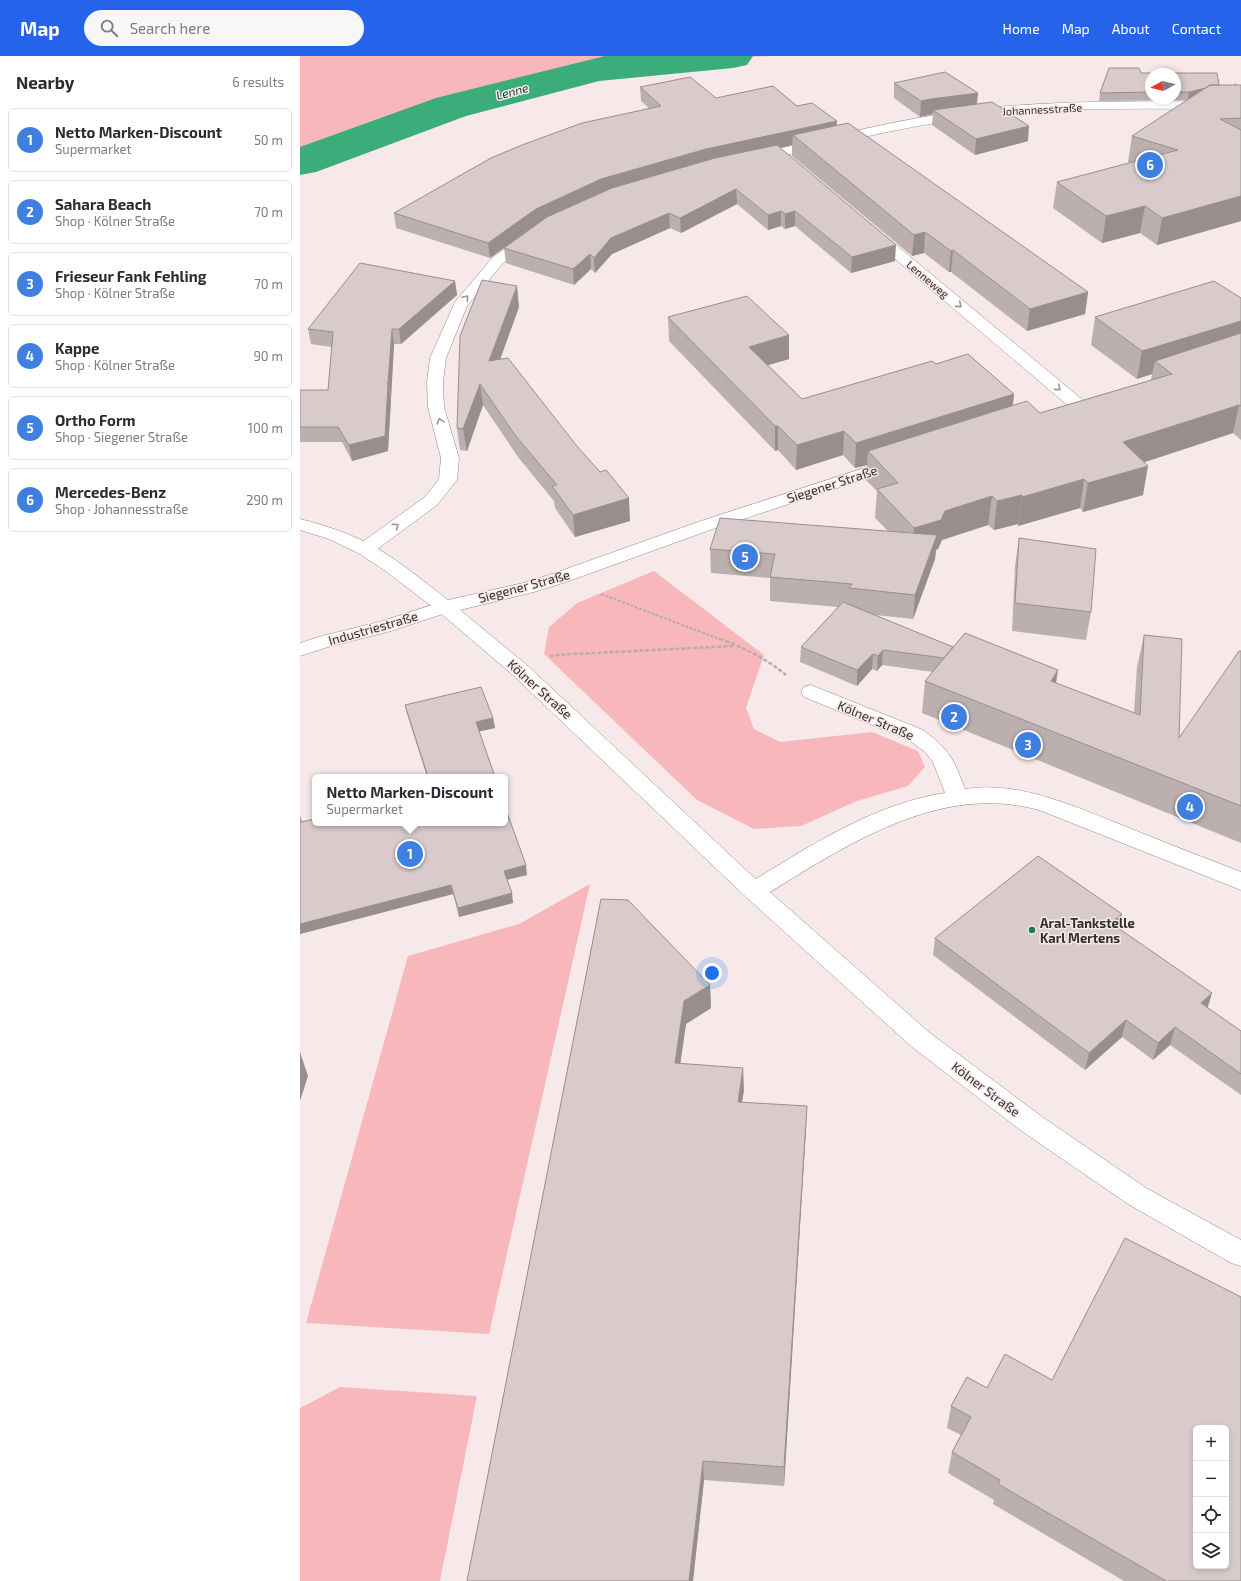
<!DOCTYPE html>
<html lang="en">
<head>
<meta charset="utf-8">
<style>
	:root { --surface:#fff; --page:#f7f7f7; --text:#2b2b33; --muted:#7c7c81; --line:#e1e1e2; --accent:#2563eb }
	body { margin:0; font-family:"Exo 2",sans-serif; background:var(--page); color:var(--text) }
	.controls { position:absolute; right:12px; bottom:12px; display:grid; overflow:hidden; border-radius:6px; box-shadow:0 2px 6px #0003 }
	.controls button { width:36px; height:36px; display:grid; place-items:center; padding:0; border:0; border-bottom:1px solid var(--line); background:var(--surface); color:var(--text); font:20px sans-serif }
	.compass { position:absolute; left:845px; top:12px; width:36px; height:36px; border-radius:50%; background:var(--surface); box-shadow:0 2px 6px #0003; rotate:262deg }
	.you { position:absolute; left:412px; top:917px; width:14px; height:14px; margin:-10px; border:3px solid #fff; border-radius:50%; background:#1a73e8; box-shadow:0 0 0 6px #1a73e833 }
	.badge { display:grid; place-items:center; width:26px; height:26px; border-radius:50%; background:var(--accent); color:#fff; font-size:13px; font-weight:700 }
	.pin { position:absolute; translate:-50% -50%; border:2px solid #fff; box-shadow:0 1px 4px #0006 }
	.popup { position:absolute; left:12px; top:718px; width:196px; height:52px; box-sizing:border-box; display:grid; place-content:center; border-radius:6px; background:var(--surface); filter:drop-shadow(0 1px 3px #0005); font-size:13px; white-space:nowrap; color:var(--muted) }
	.popup b { font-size:15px; color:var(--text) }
	.popup::after { content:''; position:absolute; left:50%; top:100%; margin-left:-8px; border:8px solid transparent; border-top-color:var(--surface) }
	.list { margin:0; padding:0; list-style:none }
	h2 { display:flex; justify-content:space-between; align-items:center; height:52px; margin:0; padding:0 16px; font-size:17px }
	h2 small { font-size:13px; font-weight:400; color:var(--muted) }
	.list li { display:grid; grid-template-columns:26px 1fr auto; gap:12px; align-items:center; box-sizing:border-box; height:64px; margin:0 8px 8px; padding:0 8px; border:1px solid var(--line); border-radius:6px }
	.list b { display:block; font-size:15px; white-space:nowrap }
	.list p { margin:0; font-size:13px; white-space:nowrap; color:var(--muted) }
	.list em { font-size:13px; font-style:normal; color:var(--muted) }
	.icon { flex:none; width:22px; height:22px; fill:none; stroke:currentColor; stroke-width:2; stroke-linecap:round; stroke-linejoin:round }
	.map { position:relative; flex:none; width:941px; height:1525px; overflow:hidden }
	header { display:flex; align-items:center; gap:24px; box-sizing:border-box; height:56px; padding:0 20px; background:var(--accent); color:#fff }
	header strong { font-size:19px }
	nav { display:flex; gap:22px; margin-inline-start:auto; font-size:14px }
	.search { width:280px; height:36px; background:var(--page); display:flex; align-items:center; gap:10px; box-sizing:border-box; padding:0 14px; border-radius:22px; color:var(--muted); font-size:15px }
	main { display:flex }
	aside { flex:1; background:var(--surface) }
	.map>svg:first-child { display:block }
</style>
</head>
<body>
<header>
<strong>Map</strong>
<div class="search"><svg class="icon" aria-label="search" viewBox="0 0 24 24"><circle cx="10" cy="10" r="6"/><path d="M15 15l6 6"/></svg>Search here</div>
<nav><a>Home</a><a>Map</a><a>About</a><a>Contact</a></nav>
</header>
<main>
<aside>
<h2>Nearby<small>6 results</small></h2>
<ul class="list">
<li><span class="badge" style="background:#3f7fe0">1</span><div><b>Netto Marken-Discount</b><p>Supermarket</p></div><em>50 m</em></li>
<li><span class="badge" style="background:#3f7fe0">2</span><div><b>Sahara Beach</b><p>Shop · Kölner Straße</p></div><em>70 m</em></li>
<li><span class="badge" style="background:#3f7fe0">3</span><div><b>Frieseur Fank Fehling</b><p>Shop · Kölner Straße</p></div><em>70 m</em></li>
<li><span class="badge" style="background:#3f7fe0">4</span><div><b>Kappe</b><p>Shop · Kölner Straße</p></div><em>90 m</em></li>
<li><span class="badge" style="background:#3f7fe0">5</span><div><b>Ortho Form</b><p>Shop · Siegener Straße</p></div><em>100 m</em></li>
<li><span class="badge" style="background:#3f7fe0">6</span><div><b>Mercedes-Benz</b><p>Shop · Johannesstraße</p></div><em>290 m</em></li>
</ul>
</aside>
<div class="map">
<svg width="941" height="1525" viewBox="0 0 941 1525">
	<rect width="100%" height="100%" fill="#f7e9e9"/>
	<path fill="#f8b7ba" d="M0 0H469L316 9 207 37 0 112Z
		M354 515 464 599 446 652 454 673 480 686 572 676 618 695 625 711 608 730 557 745 501 770 454 773 397 744 244 598 249 571 277 547Z
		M290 828 189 1278 6 1267 108 900 219 868Z
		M40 1331 177 1340 140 1525H0V1352Z"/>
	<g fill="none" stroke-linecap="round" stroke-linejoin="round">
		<path fill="#3aad7a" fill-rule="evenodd" d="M305 0H453L447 9 433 12 299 25 166 60 16 116 0 119V91L136 42Z"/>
		<defs>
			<path id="minor" d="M941 45V53C850 53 759 50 669 62 597 71 527 90 456 106L451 105 449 102 451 99 456 98C527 82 597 63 669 54 759 43 850 46 941 45Z
				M573 173 578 174 784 345 786 349 784 353 778 354 772 353 568 180 566 177 568 174Z
				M229 178 234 179 236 182 234 185 203 207 167 250 146 302 143 326 144 351 159 402 157 424 137 449 72 497 65 499 58 497 56 493 58 489 125 441 139 423 141 402 128 351 127 326 130 302 155 246 193 201 224 179Z
				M145 545 152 547 155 551 152 555 91 575 28 591 0 600V587L22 580 79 566Z
				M511 629 623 674C651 695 653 702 665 733 718 725 768 748 817 767 858 784 900 800 941 816V834L739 754C638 726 544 791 462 841L454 844 446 841 443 835 446 829C507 792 572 748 645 737L633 706 625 696 609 684 504 641 501 636 504 631Z"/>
			<path id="major" d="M595 402 601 403 604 407 601 411 413 473 266 526 234 536 160 554 228 610 462 829 630 977 741 1060 846 1132 941 1184V1210L931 1207 828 1148 723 1076 612 991 446 841 214 620 138 555 84 514 58 497 29 483 0 474V463C24 469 49 477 71 489 99 504 123 525 148 544L223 527 252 518 401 465Z"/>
		</defs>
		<use href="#minor" stroke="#948888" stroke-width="1"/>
		<use href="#major" stroke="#948888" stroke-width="1"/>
		<path stroke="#b8acac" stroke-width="2" stroke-dasharray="3 1.5" stroke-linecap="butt" d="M301 538 422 584"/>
		<path stroke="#b8acac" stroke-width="2.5" stroke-dasharray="4 2" stroke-linecap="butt" d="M420 583C443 591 467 603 486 619
			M250 601 254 599 434 590"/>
		<use href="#minor" fill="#fff" fill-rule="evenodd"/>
		<use href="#major" fill="#fff" fill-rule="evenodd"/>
	</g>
	<path fill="#bbafaf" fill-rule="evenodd" d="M809 12H839L841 17H917L919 29H933L936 27 937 29H941V165L857 189 840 177 802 187 753 152 757 126 830 107 828 106 832 80 887 44 799 45 800 37ZM851 18H875V42H851Z
		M594 27 678 37 677 48 728 85 675 99 632 69 633 58 620 61 594 42Z
		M340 31 416 42 497 50 537 69 788 236 785 258 727 275 651 216H649L624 197 612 200 492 100V89L480 92 595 205 551 217 495 170 485 173 481 170 468 174 437 148 381 177 370 172 312 198 295 217 291 213 274 229 206 207 204 192 190 202 96 172 94 157 349 52 341 45Z
		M155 225 157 239 101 288H94L91 342 88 395 52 405 42 386H0V334H28L32 291 11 288 8 273Z
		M941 242V384L933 377 844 406 843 439 783 456 780 452 718 470V468L694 474 688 469 642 484 638 493 636 494 635 503 613 563 575 559 653 591 756 627 834 657 837 611 844 579 879 682 941 595V787L622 657 625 625 633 616 582 609 577 615 572 613 557 630 500 606 501 591 538 551 470 545V522L411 517 410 493 588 475 575 462 577 435 566 424 567 409 555 412 543 399 496 414 478 394 475 395 369 285 368 261 489 303 468 309 502 343 636 308 714 338 713 349 740 357 851 324 852 318 837 323 791 289 795 261Z
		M219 251 200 303 330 465 275 481 255 452 254 445 218 401 183 349 167 395 160 394 157 372Z
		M719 482 791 556 786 584 712 575 715 510Z
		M105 649 193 662 195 672 179 675 195 721H127L107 658Z
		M0 759 2 766 227 819 207 824 213 847 159 861 153 838 0 878Z
		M301 843 410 929 411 952 386 968 380 1008 444 1034 442 1046 506 1072 484 1430 404 1424 393 1525H167Z
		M819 872 908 952 941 975V1039L870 989 853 1004 822 981 785 1014 633 899 635 882Z
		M667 1321 941 1525H824L693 1448 694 1444 648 1417 652 1396 661 1379 647 1372 651 1350Z"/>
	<path fill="#988e8e" d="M919 29 917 37 888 44 889 36Z
		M678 37 676 52 633 54V58L620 61 621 45 631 43Z
		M537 65 536 79H493L492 89 407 108 303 138 237 168 190 202 188 187 236 153 301 123 406 93Z
		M729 70 728 85 675 99 676 83Z
		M436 133 437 148 381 177 380 162Z
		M941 140V165L857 189 862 162Z
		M845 150 840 177 802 187 806 160Z
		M481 155V170L468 174V159Z
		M495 155V170L485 173V158Z
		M369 157 370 172 312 198 295 217 294 202 311 182Z
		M625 176 624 197 612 200 614 179Z
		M596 189 595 205 551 217 552 201Z
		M653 194 651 216H649L651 195Z
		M290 198 291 213 274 229 273 213Z
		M155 225 157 239 101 288 99 273Z
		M217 230 219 251 192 326 189 305Z
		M788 236 785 258 727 275 730 253Z
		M941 265V289L855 305 852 318 837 323 842 295Z
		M92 273 94 288 91 342 88 327Z
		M489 279V303L449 315V291Z
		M180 328 183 349 167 395 163 373Z
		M88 329 91 344 88 395 52 405 49 389Z
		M714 338 711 363 568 395 567 409 555 412 556 387Z
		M939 349 933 377 818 415 823 386Z
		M475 370H478V394L475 395Z
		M544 375 543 399 496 414 497 389Z
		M848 410 843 439 783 456 788 427Z
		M784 423 780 452 718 470 722 441Z
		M722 439 718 468 694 474 697 445Z
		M692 440 688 469 642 484 638 493 636 494 635 503 613 563 615 539 612 501 614 472 645 455Z
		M329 442 330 465 275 481 273 459Z
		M583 594 582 609 577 615 578 600Z
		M573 598 572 613 557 630V614Z
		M758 614 753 647 751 625Z
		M193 662 195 672 177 676 176 666Z
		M226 809 227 819 205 824 204 815Z
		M151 829 153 838 0 878V868Z
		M212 837 213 847 159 861 158 852Z
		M822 858 818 876 811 867Z
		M410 929 411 952 386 968 377 1030 375 1007 384 945Z
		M912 937 907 954 901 947Z
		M826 964 822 981 785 1014 789 997Z
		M875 971 870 989 853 1004 858 987Z
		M0 996 8 1020 0 1045Z
		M443 1012 444 1034 438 1068V1046Z
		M507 1050 506 1072 484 1430V1411Z
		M403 1405 404 1424 393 1525H389Z"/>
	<path fill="#d9cbcb" stroke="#988e8e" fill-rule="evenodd" d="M809 12H839L841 17H917L919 29H910L906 32 889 36H875V18H851V36L800 37Z
		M645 16 678 37 631 43 621 45 594 27Z
		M390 21 416 42 473 30 497 50 512 47 537 65 406 93 301 123 236 153 188 187 94 157 191 102 222 89 282 67 361 50 340 31Z
		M910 29H941V62L920 63 941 74V140L862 162 845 150 806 160 757 126 878 94 832 80Z
		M692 46 729 70 676 83 633 54Z
		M548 67 788 236 730 253 653 194 651 195 625 176 614 179 493 79Z
		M477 89 596 189 552 201 495 155 485 158 481 155 468 159 436 133 380 162 369 157 311 182 294 202 290 198 273 213 204 192 247 161 312 132 415 102Z
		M60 207 155 225 99 273H92L88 327H87L88 329 85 380 49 389 38 371H0V334H28L33 276 8 273Z
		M182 224 217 230 189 305 208 302 276 389 300 416 306 414 329 442 273 459 252 430 257 429 215 379 180 328 163 373 157 372 160 280Z
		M914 225 941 242V265L842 295 795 261Z
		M447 240 489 279 449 291 502 343 632 305 636 308 668 298 714 338 556 387 544 375 497 389 478 370H475L368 261Z
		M941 277V350L939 349 823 386 848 410 788 427 784 423 722 441V439L697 445 692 440 645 455 641 464 614 472 577 433 598 427 568 395 727 345 740 357 872 318 855 305Z
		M420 462 637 479 615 539 549 532 552 528 470 521 475 498 410 493Z
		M719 482 796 493 791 556 715 547Z
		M543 546 653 591 644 602 583 594 578 600 573 598 557 614 501 591Z
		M665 577 758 614 751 625 840 659 844 579 882 583 879 682 939 595H941V750L625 625Z
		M181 631 193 662 176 666 195 721H128L105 649Z
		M205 751 226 809 204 815 212 837 158 852 151 829 0 868V762L1 766 15 763V767H205Z
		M738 800 822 858 811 867 912 937 901 947 941 975V1018L875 971 858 987 826 964 789 997 635 882Z
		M301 843 328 844 410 929 384 945 375 1007 443 1012 438 1046 507 1050 484 1411 403 1405 389 1525H167Z
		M825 1182 941 1241V1525H866L698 1428 700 1424 652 1396 671 1361 651 1350 667 1321 687 1332 705 1298 752 1324ZM896 1372H926V1510H896Z"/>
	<defs><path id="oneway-chevron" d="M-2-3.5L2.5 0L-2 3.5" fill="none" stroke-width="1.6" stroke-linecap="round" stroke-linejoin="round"/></defs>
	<g stroke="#9a9797">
		<use href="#oneway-chevron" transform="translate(166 242) rotate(-50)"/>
		<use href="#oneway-chevron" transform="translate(659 249) rotate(40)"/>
		<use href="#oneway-chevron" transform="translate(758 332) rotate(40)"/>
		<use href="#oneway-chevron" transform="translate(140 365) rotate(-106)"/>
		<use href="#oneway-chevron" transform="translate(96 470) rotate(-37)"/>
	</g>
	<circle fill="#1a7b53" stroke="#f7e9e9" stroke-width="1.5" cx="732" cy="874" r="4"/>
	<g text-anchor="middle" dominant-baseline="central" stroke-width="3" stroke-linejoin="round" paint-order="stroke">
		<g font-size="11" fill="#342f2f" stroke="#f7e9e9">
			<text transform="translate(742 53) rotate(-3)">Johannesstraße</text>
			<text transform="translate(628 223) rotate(40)">Lenneweg</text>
		</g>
		<g font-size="12" font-style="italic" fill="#0f3e29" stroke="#f7e9e9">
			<text transform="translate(212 35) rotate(-15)">Lenne</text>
		</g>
		<g font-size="13" fill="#342f2f" stroke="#f7e9e9">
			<text transform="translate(532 428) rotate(-18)">Siegener Straße</text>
			<text transform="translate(224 530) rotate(-15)">Siegener Straße</text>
			<text transform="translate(73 572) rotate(-16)">Industriestraße</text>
			<text transform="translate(240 633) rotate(42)">Kölner Straße</text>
			<text transform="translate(576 664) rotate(23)">Kölner Straße</text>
			<text transform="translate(686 1033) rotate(37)">Kölner Straße</text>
		</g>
		<g font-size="13" font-weight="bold" fill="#342f2f" stroke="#f7e9e9" text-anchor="start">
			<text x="740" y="867">Aral-Tankstelle<tspan x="740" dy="15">Karl Mertens</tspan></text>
		</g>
	</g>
</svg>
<div class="controls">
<button>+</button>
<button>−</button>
<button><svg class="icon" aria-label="locate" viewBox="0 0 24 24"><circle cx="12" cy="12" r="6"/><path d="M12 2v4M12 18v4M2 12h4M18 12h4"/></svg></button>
<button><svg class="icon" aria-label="layers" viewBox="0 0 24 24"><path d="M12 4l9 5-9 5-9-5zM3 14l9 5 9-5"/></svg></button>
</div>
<svg class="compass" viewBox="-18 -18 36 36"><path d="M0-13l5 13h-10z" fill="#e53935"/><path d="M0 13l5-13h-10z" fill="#7c7c81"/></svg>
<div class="you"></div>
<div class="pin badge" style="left:110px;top:798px;background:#3f7fe0">1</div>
<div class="popup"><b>Netto Marken-Discount</b>Supermarket</div>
<div class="pin badge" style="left:654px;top:661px;background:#3f7fe0">2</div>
<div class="pin badge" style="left:728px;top:689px;background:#3f7fe0">3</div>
<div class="pin badge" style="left:890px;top:751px;background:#3f7fe0">4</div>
<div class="pin badge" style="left:445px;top:501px;background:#3f7fe0">5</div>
<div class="pin badge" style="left:850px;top:109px;background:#3f7fe0">6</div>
</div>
</main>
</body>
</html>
